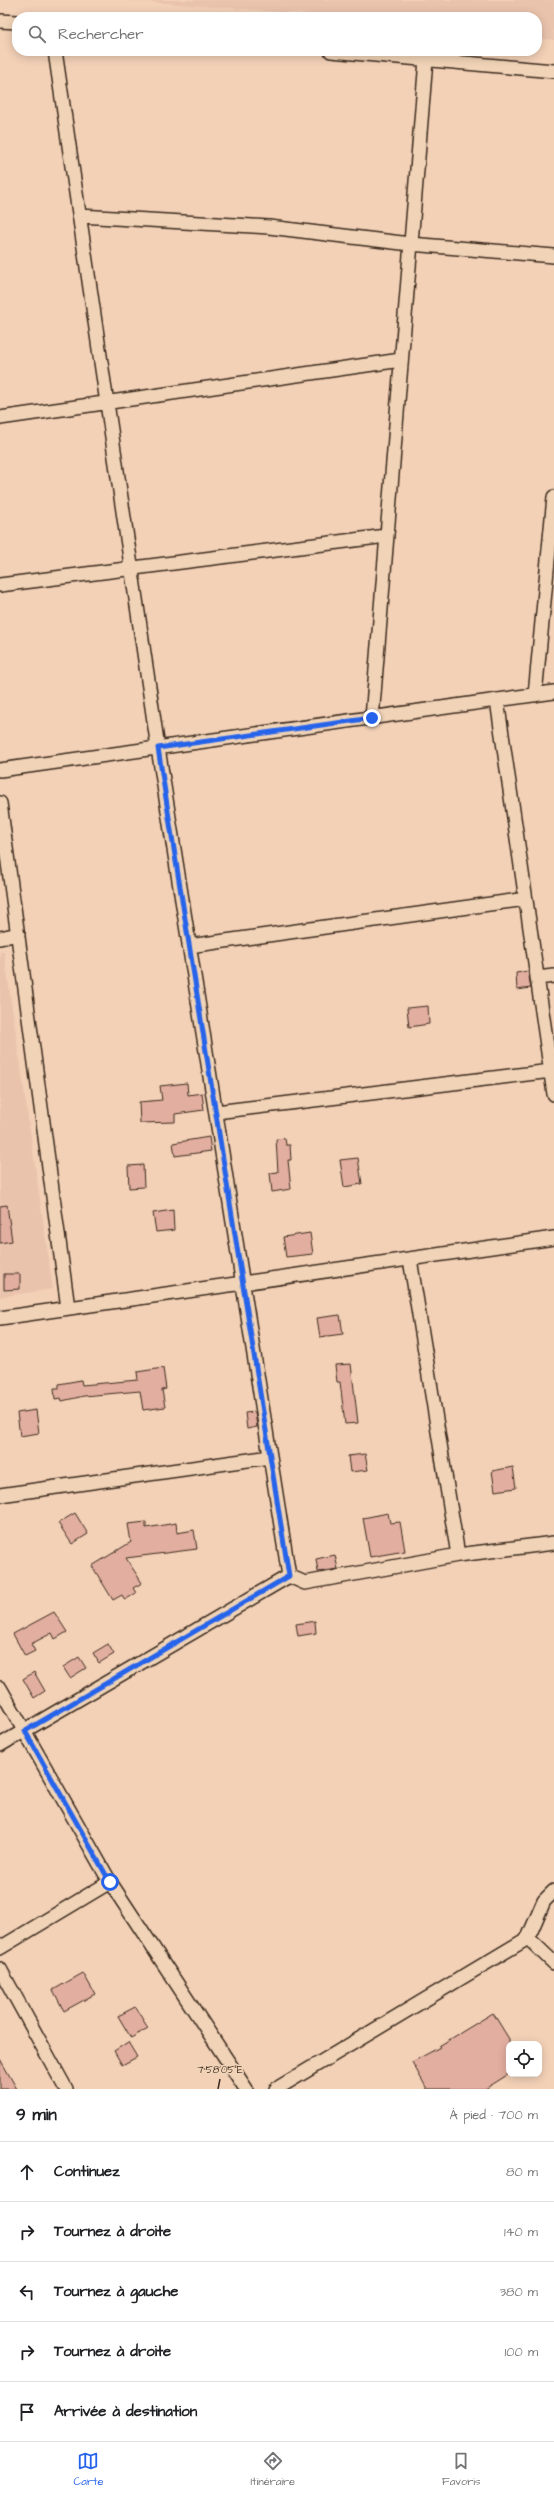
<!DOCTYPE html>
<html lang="fr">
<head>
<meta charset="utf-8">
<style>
	:root { --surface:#fff; --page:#f6f6f6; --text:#202124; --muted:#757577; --line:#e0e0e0; --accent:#2563eb }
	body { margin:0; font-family:"Architects Daughter",sans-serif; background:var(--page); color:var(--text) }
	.controls { position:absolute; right:12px; bottom:12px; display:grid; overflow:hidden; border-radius:8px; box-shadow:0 2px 10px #0003 }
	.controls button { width:36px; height:36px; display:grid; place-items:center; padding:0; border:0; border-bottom:1px solid var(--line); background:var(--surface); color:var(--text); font:20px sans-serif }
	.stop { position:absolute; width:12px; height:12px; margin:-9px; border:3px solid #2563eb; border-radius:50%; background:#fff }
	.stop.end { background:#2563eb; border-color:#fff; box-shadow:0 1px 4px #0008 }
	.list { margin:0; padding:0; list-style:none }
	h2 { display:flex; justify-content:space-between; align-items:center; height:52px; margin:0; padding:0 16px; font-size:17px }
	h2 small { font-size:13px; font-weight:400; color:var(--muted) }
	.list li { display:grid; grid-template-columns:26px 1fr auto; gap:12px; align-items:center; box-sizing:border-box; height:60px; padding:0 16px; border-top:1px solid var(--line) }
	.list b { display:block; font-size:15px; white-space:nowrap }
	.list em { font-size:13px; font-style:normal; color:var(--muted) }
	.icon { flex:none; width:22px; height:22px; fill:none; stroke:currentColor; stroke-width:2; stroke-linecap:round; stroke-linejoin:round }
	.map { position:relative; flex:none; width:554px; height:2089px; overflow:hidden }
	.search { position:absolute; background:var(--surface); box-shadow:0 2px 10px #0003; left:12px; right:12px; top:12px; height:44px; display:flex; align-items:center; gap:10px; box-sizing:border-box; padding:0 14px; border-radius:16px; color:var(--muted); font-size:15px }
	.sheet { height:352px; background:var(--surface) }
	nav { display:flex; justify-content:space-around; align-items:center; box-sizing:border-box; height:56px; border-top:1px solid var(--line); background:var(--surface); font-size:11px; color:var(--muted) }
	nav a { display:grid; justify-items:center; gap:2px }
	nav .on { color:var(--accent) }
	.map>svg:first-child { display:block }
</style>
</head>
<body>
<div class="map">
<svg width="554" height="2089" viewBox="0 0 554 2089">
	<rect width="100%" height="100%" fill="#f3d1b7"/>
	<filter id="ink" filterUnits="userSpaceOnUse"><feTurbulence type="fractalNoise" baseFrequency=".025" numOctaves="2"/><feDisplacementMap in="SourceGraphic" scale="8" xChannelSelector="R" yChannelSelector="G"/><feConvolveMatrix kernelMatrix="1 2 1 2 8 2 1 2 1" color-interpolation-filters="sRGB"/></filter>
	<g filter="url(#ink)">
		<path fill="#eac3ad" d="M124 0H554V40L537 38V17H349Z
			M0 952H4L53 1289 0 1297Z"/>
		<path fill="#e2aea0" stroke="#3b2a1e" d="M528 971 531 988 517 990 516 973Z
			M428 1006 429 1024 409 1027 407 1008Z
			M187 1083 188 1095 202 1093 204 1110 175 1114V1122L140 1123 139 1102 162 1100 160 1086Z
			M209 1137 211 1151 175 1156 173 1143Z
			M285 1138 286 1145H290L291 1160H288L291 1189 272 1192 270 1173 278 1172 276 1139Z
			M358 1158 362 1184 344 1187 340 1160Z
			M143 1165 144 1187 129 1188 128 1166Z
			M7 1205 12 1241 0 1243V1206Z
			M173 1210 174 1230 156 1232 153 1213Z
			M310 1233 313 1254 286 1257 283 1237Z
			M4 1274H20V1289L4 1290Z
			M340 1315 343 1334 320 1337 317 1318Z
			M351 1364 358 1423 345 1424 340 1382H337L335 1365Z
			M163 1368 166 1389 162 1390 165 1407 143 1410 140 1391 84 1396 62 1401 61 1398 55 1399 54 1388H59V1384L81 1380 82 1385 138 1380 137 1372Z
			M36 1410 39 1433 20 1436 17 1413Z
			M255 1412 257 1427 247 1429 245 1413Z
			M365 1454 368 1470 350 1472 348 1456Z
			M513 1467 516 1488 495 1491 492 1471Z
			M75 1513 88 1534 72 1544 58 1523Z
			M388 1513 390 1523 400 1522 405 1551 370 1557 363 1518Z
			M146 1522V1528L176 1523 177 1533 194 1530 197 1549 126 1558 142 1583 133 1588 136 1593 125 1600 122 1595 113 1600 92 1566 131 1542 128 1524Z
			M335 1555 338 1569 318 1572 316 1559Z
			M54 1612 67 1632 55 1639 52 1633 31 1644 35 1651 25 1656 13 1634Z
			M315 1621 316 1633 298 1636 296 1624Z
			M108 1644 114 1654 99 1663 93 1653Z
			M79 1657 86 1668 70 1678 63 1667Z
			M34 1672 45 1691 34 1698 23 1679Z
			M83 1973 95 1994 64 2011 53 1990Z
			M135 2007 148 2028 131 2038 118 2016Z
			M493 2013 509 2039V2074L485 2089H427L412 2062 440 2047 439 2046Z
			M128 2042 137 2057 122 2065 114 2051Z
			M0 2059 17 2089H0Z"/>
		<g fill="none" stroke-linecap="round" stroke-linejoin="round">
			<defs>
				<path id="minor" d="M0 21 17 22
					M55 51 158 748 289 1576
					M331 51 554 71
					M80 216 269 227 410 244 554 256
					M0 418 401 360
					M0 585 386 536
					M535 695 554 497
					M497 700 554 1094
					M372 718 426 60
					M0 770 554 692
					M0 803 68 1308
					M0 938 18 934
					M189 946 526 899
					M537 978 554 976
					M216 1112 551 1071
					M410 1259 458 1555
					M0 1318 554 1238
					M0 1495 270 1457
					M289 1576 305 1583 458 1555 554 1543
					M0 1688 110 1882 246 2089
					M0 1745 289 1576
					M528 1938 554 1963
					M0 1948 110 1882
					M0 1969 66 2089
					M276 2089 528 1938 544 1901 554 1891"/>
			</defs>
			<use href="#minor" stroke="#3b2a1e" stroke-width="16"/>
			<use href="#minor" stroke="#f1d4b7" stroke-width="13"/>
		</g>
	</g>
	<g fill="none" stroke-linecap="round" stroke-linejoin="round" filter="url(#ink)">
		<path stroke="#2563eb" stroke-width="5" d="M110 1882 25 1731 289 1576 158 748 372 718"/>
	</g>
	<path fill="none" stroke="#3b2a1e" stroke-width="1.5" d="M218 2089 220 2079"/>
	<g font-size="10" text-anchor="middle" fill="#3b2a1e" stroke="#f1d4b7" stroke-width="3" stroke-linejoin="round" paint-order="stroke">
		<text x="220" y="2073">7°58'05"E</text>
	</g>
</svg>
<div class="controls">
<button><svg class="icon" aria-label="locate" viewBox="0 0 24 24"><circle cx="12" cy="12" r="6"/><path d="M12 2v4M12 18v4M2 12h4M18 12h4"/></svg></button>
</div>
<div class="stop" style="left:110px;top:1882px"></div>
<div class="stop end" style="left:372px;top:718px"></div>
<div class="search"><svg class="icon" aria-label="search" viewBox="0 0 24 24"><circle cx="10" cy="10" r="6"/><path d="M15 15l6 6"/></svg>Rechercher</div>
</div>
<section class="sheet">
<h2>9 min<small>À pied · 700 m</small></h2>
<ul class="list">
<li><svg class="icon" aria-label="ahead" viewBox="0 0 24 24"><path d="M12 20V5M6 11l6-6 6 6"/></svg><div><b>Continuez</b></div><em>80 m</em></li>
<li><svg class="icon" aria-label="right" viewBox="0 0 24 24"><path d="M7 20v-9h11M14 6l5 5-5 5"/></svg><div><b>Tournez à droite</b></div><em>140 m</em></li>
<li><svg class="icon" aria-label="left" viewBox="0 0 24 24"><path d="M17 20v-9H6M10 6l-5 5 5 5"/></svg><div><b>Tournez à gauche</b></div><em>380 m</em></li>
<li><svg class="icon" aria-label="right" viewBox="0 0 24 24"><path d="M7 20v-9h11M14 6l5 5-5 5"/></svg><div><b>Tournez à droite</b></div><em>100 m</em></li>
<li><svg class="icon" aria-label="arrive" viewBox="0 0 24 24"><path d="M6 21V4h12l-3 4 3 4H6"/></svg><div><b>Arrivée à destination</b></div></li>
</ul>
</section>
<nav>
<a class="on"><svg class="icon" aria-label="map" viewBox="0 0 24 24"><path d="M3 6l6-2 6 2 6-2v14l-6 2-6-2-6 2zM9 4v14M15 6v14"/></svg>Carte</a>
<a><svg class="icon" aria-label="directions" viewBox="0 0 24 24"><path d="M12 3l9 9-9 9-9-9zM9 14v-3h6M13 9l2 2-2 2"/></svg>Itinéraire</a>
<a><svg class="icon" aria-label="saved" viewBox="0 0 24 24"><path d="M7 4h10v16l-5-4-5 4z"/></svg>Favoris</a>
</nav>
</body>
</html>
